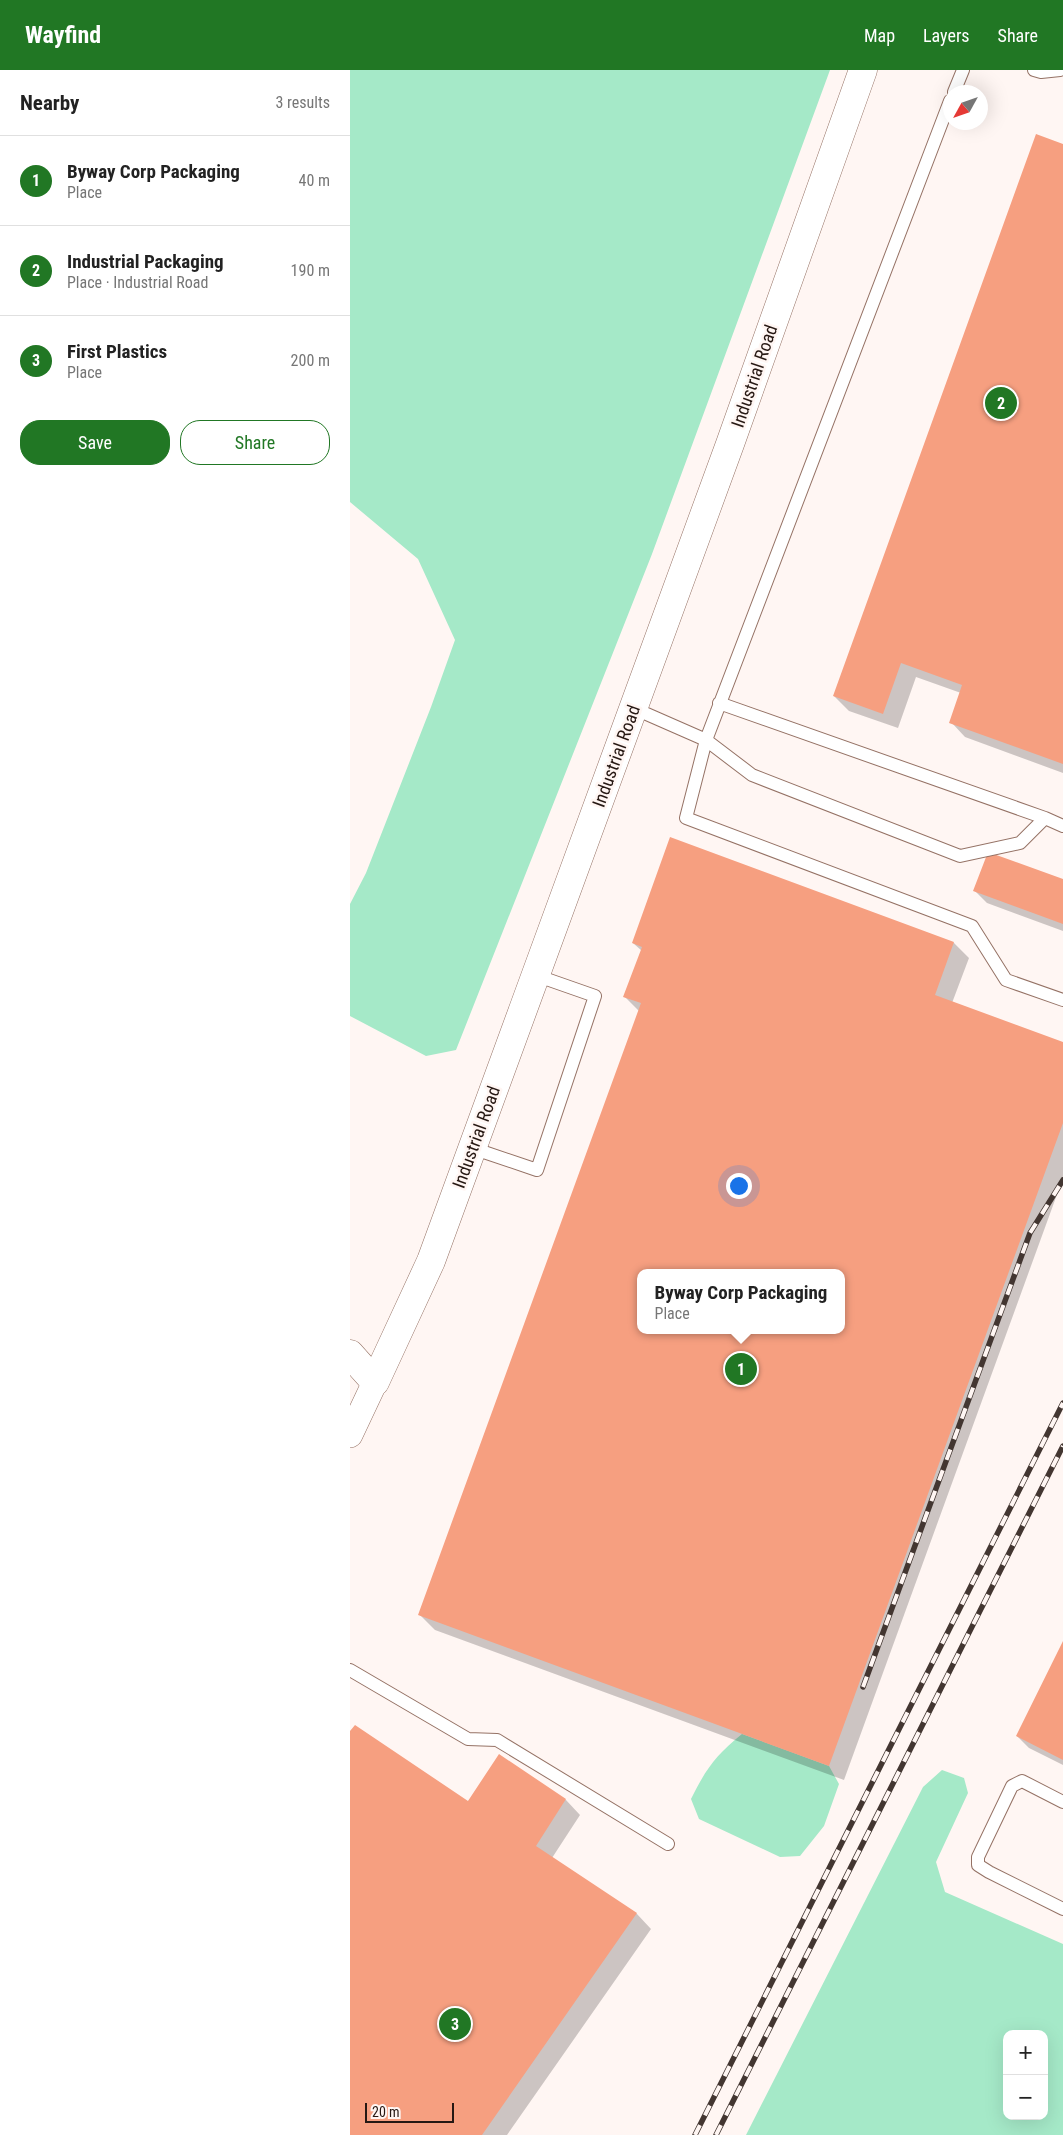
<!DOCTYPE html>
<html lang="en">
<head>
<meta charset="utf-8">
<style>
	:root { --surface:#fff; --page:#f6f6f6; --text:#222; --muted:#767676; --line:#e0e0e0; --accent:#217724 }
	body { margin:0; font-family:"Roboto Condensed",sans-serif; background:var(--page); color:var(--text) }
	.controls { position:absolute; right:15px; bottom:15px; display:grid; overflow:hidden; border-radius:10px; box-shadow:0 5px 20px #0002 }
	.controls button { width:45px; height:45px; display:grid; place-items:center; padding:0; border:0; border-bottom:1px solid var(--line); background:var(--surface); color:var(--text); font:25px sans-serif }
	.compass { position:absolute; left:593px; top:15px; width:45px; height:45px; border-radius:50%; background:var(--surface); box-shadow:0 5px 20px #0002; rotate:230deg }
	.scale { position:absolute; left:15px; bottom:12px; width:89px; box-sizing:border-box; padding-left:5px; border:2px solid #261813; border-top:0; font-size:14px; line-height:18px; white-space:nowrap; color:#261813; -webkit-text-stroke:4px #fff6f3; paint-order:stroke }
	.you { position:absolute; left:388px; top:1115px; width:18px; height:18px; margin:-12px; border:4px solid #fff; border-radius:50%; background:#1a73e8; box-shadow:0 0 0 8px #1a73e833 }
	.badge { display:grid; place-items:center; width:32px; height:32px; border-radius:50%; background:var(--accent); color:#fff; font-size:16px; font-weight:700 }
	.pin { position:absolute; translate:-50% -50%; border:2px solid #fff; box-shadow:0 1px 5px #0006 }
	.popup { position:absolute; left:287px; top:1199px; width:208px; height:65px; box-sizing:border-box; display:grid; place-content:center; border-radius:10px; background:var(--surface); filter:drop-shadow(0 1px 4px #0005); font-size:16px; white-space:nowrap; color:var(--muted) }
	.popup b { font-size:19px; color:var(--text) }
	.popup::after { content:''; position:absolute; left:50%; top:100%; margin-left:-10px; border:10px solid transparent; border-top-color:var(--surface) }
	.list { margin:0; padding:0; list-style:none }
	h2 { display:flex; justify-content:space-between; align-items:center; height:65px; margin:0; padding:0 20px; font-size:21px }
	h2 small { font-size:16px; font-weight:400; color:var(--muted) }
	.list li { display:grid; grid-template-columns:32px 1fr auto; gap:15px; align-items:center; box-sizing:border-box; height:90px; padding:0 20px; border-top:1px solid var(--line) }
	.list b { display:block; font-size:19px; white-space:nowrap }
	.list p { margin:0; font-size:16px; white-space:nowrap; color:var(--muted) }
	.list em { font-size:16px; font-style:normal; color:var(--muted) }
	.actions { display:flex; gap:10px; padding:15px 20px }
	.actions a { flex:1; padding:11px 0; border:1px solid var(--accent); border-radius:20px; text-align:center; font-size:18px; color:var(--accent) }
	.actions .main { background:var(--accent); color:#fff }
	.map { position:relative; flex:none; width:713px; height:2065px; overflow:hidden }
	header { display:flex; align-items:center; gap:30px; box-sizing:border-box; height:70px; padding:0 25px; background:var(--accent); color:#fff }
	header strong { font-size:24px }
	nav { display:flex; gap:28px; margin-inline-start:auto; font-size:18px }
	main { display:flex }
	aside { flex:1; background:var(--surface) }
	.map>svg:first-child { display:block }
</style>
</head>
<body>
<header>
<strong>Wayfind</strong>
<nav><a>Map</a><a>Layers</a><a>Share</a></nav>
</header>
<main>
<aside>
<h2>Nearby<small>3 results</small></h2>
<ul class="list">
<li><span class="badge">1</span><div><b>Byway Corp Packaging</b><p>Place</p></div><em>40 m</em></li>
<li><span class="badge">2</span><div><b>Industrial Packaging</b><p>Place · Industrial Road</p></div><em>190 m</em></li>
<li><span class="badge">3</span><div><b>First Plastics</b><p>Place</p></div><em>200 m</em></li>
</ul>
<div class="actions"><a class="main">Save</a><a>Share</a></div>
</aside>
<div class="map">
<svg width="713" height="2065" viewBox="0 0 713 2065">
	<rect width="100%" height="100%" fill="#fff6f3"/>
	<path fill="#a5e9c8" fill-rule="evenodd" d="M0 0H480L302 484 106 980 76 986 0 946V834L16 803 81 637 105 570 68 489 0 432Z
		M392 1664 479 1696 489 1714 474 1756 450 1786 430 1787 349 1749 341 1729C356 1699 365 1686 392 1664Z
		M592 1700 614 1708 618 1723 586 1792 595 1822 713 1874V2065H396L573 1717ZM657 1964H694V2046H657Z"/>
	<path fill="#0003" fill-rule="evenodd" d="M713 75V703L615 667 601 652 611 623 566 607 548 658 499 641 484 626Z
		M713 811V861L637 833 625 821Z
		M283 873H604L619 888 602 933 713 974V1108L494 1710 85 1560 70 1545 289 941 275 927 292 881ZM291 1203H491V1260H291Z
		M713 1573V1695L679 1678 667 1666Z
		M0 1663 118 1732 149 1686 216 1730 230 1745 202 1788 287 1844 301 1859 157 2065H0Z"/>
	<path fill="#f69f80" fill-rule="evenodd" d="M686 64 713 74V694L599 653 612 615 551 593 533 644 483 626Z
		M320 767 604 872 585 925 713 972V1053L479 1696 68 1545 291 933 273 927 292 877 282 873ZM291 1203H491V1260H291Z
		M638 782 713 809V854L623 821Z
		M713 1571V1690L666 1666Z
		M5 1655 118 1731 149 1684 216 1729 186 1776 287 1843 132 2065H0V1661Z"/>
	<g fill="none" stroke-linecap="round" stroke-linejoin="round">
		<defs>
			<path id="service" d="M684 0 691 2 710 0
				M604 22 613 0
				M369 633 695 748 670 773 610 786 402 705 356 670 336 748 622 856 656 910 713 930
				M283 638 356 670 600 31
				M695 748 713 756
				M122 1078 187 1100 245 926 185 905
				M0 1600 118 1669 147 1670 318 1774
				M713 1732 672 1711 662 1716 628 1787V1795L639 1802 713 1839"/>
			<path id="minor" d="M0 1365 25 1312"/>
			<path id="tertiary" d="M0 1284 25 1312 81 1191 380 374 513 0"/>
		</defs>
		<use href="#service" stroke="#957265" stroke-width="14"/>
		<use href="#minor" stroke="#957265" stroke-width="26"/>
		<use href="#tertiary" stroke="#957265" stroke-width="29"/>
		<use href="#service" stroke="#fff" stroke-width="12"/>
		<use href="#minor" stroke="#fff" stroke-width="25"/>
		<use href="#tertiary" stroke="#fff" stroke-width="28"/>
		<defs>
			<path id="rail" d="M513 1617 680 1163 713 1110
				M345 2065 713 1333
				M366 2065 713 1376"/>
		</defs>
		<use href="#rail" stroke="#433631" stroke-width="5.5"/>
		<use href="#rail" stroke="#fff6f3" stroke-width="4" stroke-dasharray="11" stroke-linecap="butt"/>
	</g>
	<g text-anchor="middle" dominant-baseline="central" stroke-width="5" stroke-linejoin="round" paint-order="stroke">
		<g font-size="18" fill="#261813" stroke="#fff6f3">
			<text transform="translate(404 306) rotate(-71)">Industrial Road</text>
			<text transform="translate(266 686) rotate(-70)">Industrial Road</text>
			<text transform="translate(126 1067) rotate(-70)">Industrial Road</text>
		</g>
	</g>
</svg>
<div class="controls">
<button>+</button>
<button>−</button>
</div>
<svg class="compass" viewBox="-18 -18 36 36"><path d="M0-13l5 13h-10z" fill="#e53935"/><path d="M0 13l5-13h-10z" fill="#767676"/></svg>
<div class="scale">20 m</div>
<div class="you"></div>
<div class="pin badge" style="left:391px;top:1299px">1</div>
<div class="popup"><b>Byway Corp Packaging</b>Place</div>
<div class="pin badge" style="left:651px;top:333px">2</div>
<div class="pin badge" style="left:105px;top:1954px">3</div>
</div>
</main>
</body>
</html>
